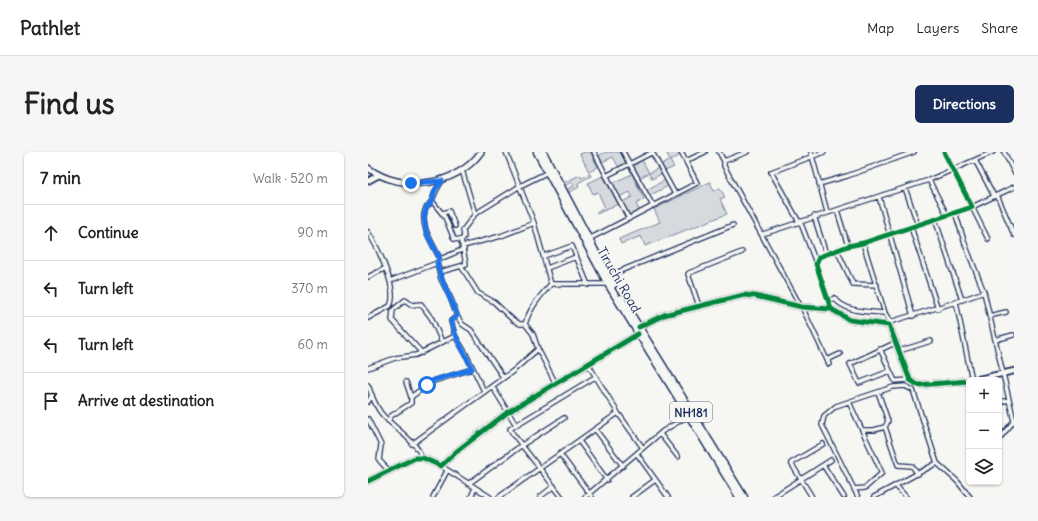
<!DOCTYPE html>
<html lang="en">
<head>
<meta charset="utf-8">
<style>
	:root { --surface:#fff; --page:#f6f6f6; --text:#222; --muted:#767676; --line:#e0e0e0; --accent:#1b2f5e }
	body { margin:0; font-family:Delius,sans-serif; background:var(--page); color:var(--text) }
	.controls { position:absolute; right:12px; bottom:12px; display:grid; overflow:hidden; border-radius:6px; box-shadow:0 1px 3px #0004 }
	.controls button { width:36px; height:36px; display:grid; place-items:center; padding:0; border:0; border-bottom:1px solid var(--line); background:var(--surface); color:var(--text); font:20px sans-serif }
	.stop { position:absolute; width:12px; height:12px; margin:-9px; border:3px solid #1a73e8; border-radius:50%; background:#fff }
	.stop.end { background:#1a73e8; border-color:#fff; box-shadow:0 1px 4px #0008 }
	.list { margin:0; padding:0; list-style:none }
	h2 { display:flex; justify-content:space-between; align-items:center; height:52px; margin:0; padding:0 16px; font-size:17px }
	h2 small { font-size:13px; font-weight:400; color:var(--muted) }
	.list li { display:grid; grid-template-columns:26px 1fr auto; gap:12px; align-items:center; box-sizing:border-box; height:56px; padding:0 16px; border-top:1px solid var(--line) }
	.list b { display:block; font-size:15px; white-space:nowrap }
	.list em { font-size:13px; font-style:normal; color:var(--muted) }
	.icon { flex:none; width:22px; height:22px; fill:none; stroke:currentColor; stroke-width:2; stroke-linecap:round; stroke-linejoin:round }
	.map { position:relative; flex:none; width:646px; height:345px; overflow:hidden; border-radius:6px }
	header { display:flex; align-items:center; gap:24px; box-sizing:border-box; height:56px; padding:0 20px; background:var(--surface); border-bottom:1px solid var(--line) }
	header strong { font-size:19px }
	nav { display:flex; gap:22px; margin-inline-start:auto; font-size:14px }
	.intro { display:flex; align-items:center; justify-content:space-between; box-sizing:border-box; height:96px; padding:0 24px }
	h1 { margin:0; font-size:28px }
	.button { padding:10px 18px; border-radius:6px; background:var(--accent); color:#fff; font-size:14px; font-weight:700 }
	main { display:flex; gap:24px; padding:0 24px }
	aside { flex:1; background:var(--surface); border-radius:6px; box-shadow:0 1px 3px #0004 }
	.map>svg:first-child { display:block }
</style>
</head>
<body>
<header>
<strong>Pathlet</strong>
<nav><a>Map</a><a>Layers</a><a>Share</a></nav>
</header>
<div class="intro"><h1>Find us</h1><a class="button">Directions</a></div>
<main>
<aside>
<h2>7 min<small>Walk · 520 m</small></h2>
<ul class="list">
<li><svg class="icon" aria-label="ahead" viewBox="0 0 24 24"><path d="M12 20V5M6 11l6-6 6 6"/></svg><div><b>Continue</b></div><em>90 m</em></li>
<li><svg class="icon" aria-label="left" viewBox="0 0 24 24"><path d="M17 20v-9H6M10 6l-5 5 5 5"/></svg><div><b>Turn left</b></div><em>370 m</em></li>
<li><svg class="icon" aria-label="left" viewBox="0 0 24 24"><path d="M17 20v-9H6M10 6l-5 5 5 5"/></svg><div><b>Turn left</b></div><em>60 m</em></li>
<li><svg class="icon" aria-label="arrive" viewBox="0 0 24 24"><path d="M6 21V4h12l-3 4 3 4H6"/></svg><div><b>Arrive at destination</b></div></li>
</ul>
</aside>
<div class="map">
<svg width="646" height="345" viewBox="0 0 646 345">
	<rect width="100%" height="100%" fill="#f6f6f2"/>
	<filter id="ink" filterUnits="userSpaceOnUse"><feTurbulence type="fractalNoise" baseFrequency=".025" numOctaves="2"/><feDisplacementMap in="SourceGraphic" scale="8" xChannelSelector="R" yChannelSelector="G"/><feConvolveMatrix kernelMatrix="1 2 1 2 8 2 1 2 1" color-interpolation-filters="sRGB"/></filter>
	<g filter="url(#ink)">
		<path fill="#d6d9dd" stroke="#78849e" d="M217 0H222L230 15 221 20 212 2Z
			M238 0H253L258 12 251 16 245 5 234 10 230 4Z
			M302 0H309L311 4 302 9 306 15 297 19 293 13 302 8 299 2Z
			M274 8 281 21 290 16 293 22 284 27 281 21 271 26 265 14Z
			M222 22 223 24 210 31 211 35 200 41 198 38 206 34 204 30 196 34 195 31 212 23 213 26Z
			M264 22 276 47 268 52 272 59 262 65 254 50 264 45 262 40 251 45 245 31Z
			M235 24 250 52 229 62V60L237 56 230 40 225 42 220 31Z
			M297 28 300 34 281 44 278 38Z
			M342 30 346 39 352 36 357 45 352 47 359 62 277 94 273 84 253 92 251 87 292 70 286 57Z"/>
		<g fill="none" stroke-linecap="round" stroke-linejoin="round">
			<defs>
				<path id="minor" d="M138 0 166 71 183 132C172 144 162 156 157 172L165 182 170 197 188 232
					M226 0 261 67
					M255 0 285 54
					M284 0 307 42
					M351 0 356 9
					M379 0 356 9V14L433 155
					M443 0 459 60
					M636 0 646 20
					M607 8 626 44
					M318 9 337 0
					M94 18 107 62
					M238 24 285 0
					M561 28 579 63
					M74 29C69 35 68 40 64 48 63 52 58 54 57 58 52 76 65 91 72 107L69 111 73 127 83 147 89 164 94 172 103 178 135 225
					M451 32 479 24 546 0
					M537 36 550 73
					M629 43 646 83
					M511 45 545 164
					M64 49 77 65 86 87 93 88 98 112 93 114
					M469 58 480 94
					M587 60 597 92 616 140
					M75 61 81 59 87 74
					M446 64 458 102
					M567 67 594 148
					M432 69 448 111
					M431 70 403 20 456 0
					M543 75 570 157
					M0 80C9 94 31 138 22 154L0 166
					M395 82 561 28 625 0
					M221 87 329 31 313 0
					M620 87 604 55 646 35
					M93 88 96 85 95 78 107 62 152 34 180 20
					M495 91 517 161 522 170 588 150 604 228
					M95 94 133 84 166 71
					M469 98 485 132 509 133
					M176 104 204 94 220 133
					M72 107 96 97
					M179 116 208 105
					M72 120 93 114 110 141 126 150 145 168 152 172H157
					M240 124 365 73
					M0 125 16 117
					M22 129 69 111
					M183 132H240
					M461 150 466 146C479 161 498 159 517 161
					M588 150 616 140 646 269 631 287
					M331 154 320 122 321 121 374 100
					M434 155 461 212
					M463 157 448 112 451 105 480 94 495 91 604 55 576 0
					M25 158 37 148 44 153 53 152 64 167 74 190
					M25 158 24 168 54 201
					M89 164 83 169 87 184 97 200 116 239
					M621 164 638 160
					M627 188 645 183
					M512 197 527 229 542 228
					M531 199 563 189
					M459 208 472 202
					M220 212 250 261 275 296
					M0 216 27 206 48 203 87 184
					M522 219 491 231 482 212 529 190
					M0 233C3 242 7 253 13 261 22 273 52 292 53 305
					M124 234 148 273 142 277 145 282 194 345
					M510 240 520 269 517 275
					M43 245 63 230 104 217
					M0 250 4 243
					M481 250 494 278
					M631 250 641 248
					M0 267 13 293 11 308 21 319
					M20 269 23 264 43 251V245L38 230
					M148 273 227 225
					M227 277 255 314
					M292 282 310 305
					M211 289 239 328
					M44 292 145 219 170 197
					M192 302 224 345
					M269 302 300 345
					M455 313 476 345
					M73 314 122 345
					M100 332 154 293 196 266
					M528 334 538 345
					M486 337 497 336 514 321 494 278H506L517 275 530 313 544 314 550 322
					M65 345 79 319
					M103 345 107 336
					M131 345 250 261
					M172 345 186 334
					M217 345 295 279 320 264
					M264 345 287 328
					M405 345 463 308
					M444 345 423 311 455 292
					M490 345 454 273 456 264 468 254 525 235 537 234 545 238 569 311
					M506 345 569 311 589 329 602 345"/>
				<path id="tertiary" d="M0 29 11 23
					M271 175 296 163 376 143 387 144 434 155 463 157 482 168 521 173 542 228 550 233 601 229
					M606 228 646 219
					M0 329 47 306H55L73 314 89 299 140 260 270 182"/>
				<path id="secondary" d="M0 16C34 41 88 35 113 0"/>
				<path id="trunk" d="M169 0 240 132 371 345
					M175 0 245 133
					M253 146 376 345"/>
			</defs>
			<use href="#minor" stroke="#1b2f5e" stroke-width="6"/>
			<use href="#tertiary" stroke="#1b2f5e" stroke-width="8"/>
			<use href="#secondary" stroke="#1b2f5e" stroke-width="8"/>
			<use href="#trunk" stroke="#1b2f5e" stroke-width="9"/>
			<use href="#minor" stroke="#f6f6f2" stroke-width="3.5"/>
			<use href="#tertiary" stroke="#f6f6f2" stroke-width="4.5"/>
			<use href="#secondary" stroke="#f6f6f2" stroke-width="5"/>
			<use href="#trunk" stroke="#f6f6f2" stroke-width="6"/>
			<defs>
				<path id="cycleway" d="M463 157 448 112 451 105 480 94 495 91 604 55 576 0
					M271 175 296 163 376 143 387 144 434 155 463 157 482 168 521 173 542 228 550 233 601 229
					M0 329 47 306H55L73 314 89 299 140 260 270 182"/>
			</defs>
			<use href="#cycleway" stroke="#f6f6f2" stroke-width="8"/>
			<use href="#cycleway" stroke="#00873e" stroke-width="5"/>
		</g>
	</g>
	<g fill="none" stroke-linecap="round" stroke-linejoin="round" filter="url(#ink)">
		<path stroke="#1a73e8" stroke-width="5" d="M43 31 74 29 67 38 64 49 58 56 56 65 58 80 72 107 69 111C73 130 83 146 89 164L83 169C86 186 98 201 104 217L66 228 59 233"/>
	</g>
	<g text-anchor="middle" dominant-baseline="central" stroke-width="4" stroke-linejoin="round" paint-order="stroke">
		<rect fill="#f6f6f2" stroke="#5d6b8a" stroke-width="1" x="302" y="250" width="42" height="20" rx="3"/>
		<g font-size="12" font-weight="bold" fill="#1b2f5e">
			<text x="323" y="260">NH181</text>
		</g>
		<g font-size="13" fill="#1b2f5e" stroke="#f6f6f2">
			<text transform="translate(251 128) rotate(60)">Tiruchi Road</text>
		</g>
	</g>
</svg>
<div class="controls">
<button>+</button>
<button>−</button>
<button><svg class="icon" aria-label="layers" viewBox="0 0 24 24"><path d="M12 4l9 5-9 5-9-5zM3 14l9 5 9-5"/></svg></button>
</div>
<div class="stop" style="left:59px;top:233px"></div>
<div class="stop end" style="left:43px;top:31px"></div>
</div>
</main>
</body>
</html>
